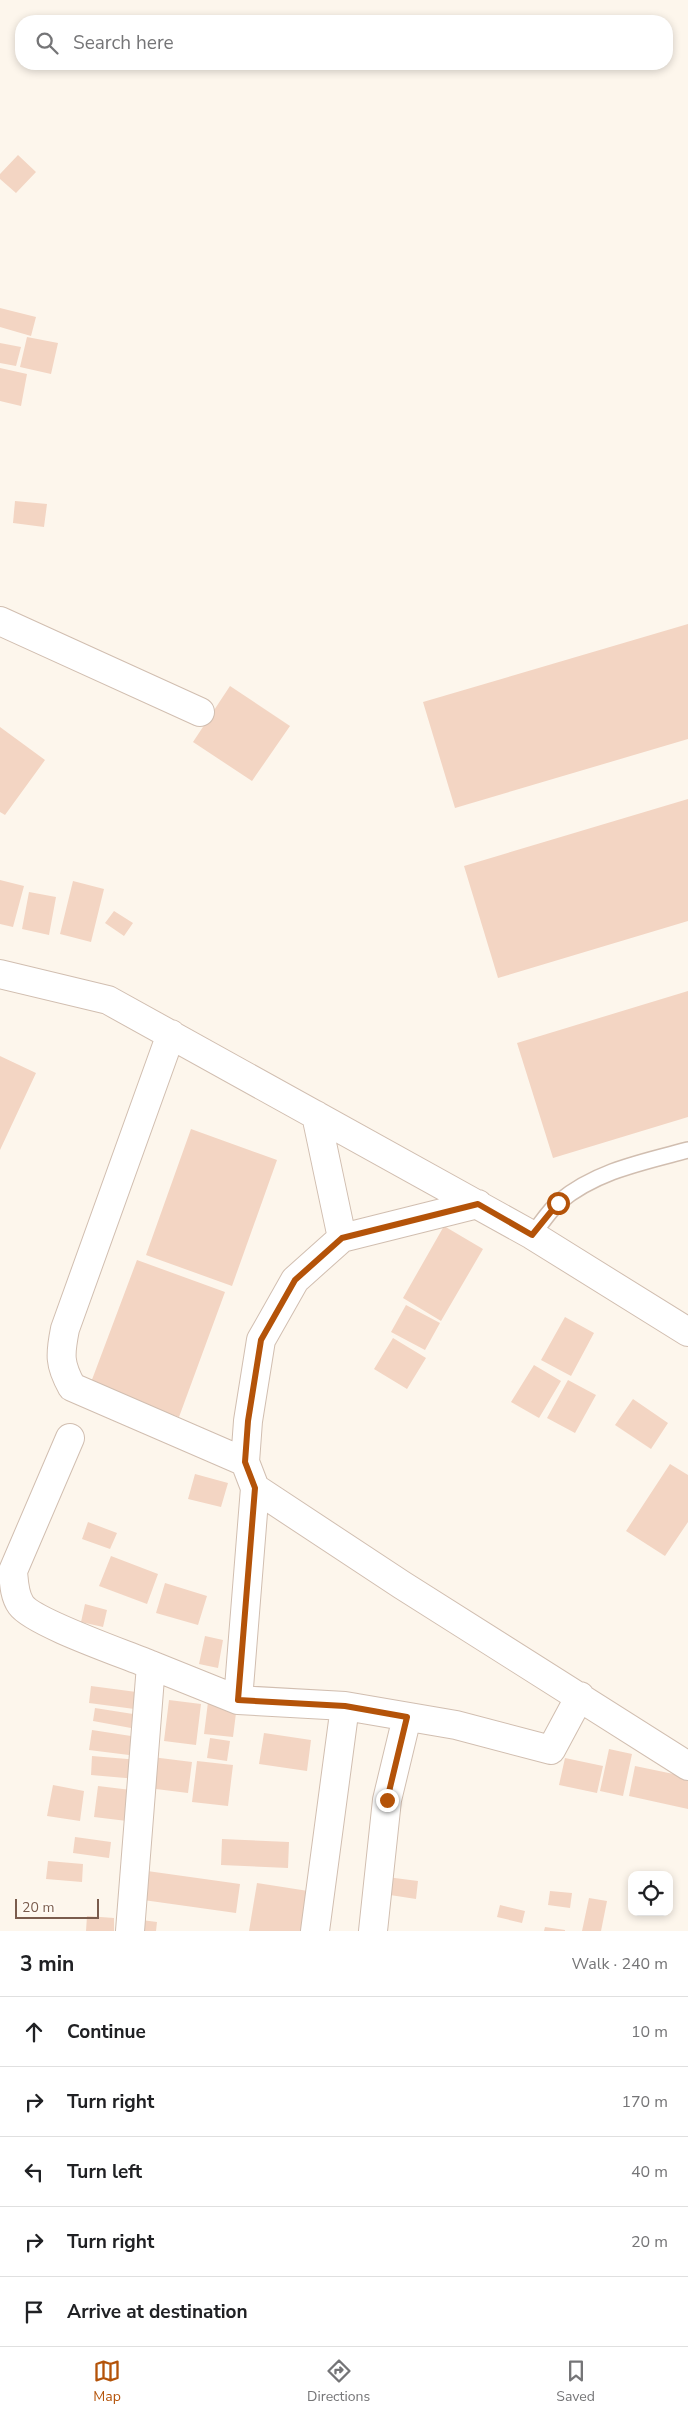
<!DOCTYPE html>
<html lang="en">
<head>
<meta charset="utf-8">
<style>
	:root { --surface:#fff; --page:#f6f6f6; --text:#202124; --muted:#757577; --line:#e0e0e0; --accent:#b45309 }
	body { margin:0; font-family:"Nunito Sans",sans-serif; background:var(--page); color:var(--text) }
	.controls { position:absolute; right:15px; bottom:15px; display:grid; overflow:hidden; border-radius:10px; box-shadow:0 2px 8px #0003 }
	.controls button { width:45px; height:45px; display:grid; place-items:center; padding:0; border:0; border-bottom:1px solid var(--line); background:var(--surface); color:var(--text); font:25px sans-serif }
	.scale { position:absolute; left:15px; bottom:12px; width:84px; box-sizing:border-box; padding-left:5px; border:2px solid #7a5c4d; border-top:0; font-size:14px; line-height:18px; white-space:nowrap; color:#7a5c4d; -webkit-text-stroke:4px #fffaf3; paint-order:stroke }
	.stop { position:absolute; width:15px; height:15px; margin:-11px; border:4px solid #b45309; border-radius:50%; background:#fff }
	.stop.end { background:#b45309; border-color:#fff; box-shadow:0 1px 5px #0008 }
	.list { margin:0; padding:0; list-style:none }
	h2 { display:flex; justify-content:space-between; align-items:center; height:65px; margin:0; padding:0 20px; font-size:21px }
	h2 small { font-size:16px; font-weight:400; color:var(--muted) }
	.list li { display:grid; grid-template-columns:32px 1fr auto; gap:15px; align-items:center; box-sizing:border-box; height:70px; padding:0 20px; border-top:1px solid var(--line) }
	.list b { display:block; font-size:19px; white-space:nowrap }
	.list em { font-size:16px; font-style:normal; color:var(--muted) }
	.icon { flex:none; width:28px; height:28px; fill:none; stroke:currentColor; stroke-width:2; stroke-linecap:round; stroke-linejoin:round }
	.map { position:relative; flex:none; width:688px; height:1931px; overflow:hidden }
	.search { position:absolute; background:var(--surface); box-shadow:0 2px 8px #0003; left:15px; right:15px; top:15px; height:55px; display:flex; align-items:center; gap:12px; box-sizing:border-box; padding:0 18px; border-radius:20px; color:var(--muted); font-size:19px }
	.sheet { height:415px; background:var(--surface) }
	nav { display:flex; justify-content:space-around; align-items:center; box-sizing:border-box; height:70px; border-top:1px solid var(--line); background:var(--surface); font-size:14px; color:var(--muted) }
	nav a { display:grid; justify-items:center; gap:2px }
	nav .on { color:var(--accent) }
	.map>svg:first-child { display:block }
</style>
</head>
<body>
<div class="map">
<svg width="688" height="1931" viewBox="0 0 688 1931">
	<rect width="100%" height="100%" fill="#fdf6ec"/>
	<path fill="#f3d5c3" d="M18 155 36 172 16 193 0 179V174Z
		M0 308 36 317 31 336 0 327Z
		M27 337 58 343 51 374 20 367Z
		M0 343 21 347 16 366 0 363Z
		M0 368 27 374 21 406 0 401Z
		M15 501 47 504 44 527 13 523Z
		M688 624V739L455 808 423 702Z
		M230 686 290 726 252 781 193 742Z
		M0 727 45 760 5 815 0 812Z
		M688 799V921L498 978 464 866Z
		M0 880 24 886 13 927 0 924Z
		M73 881 104 889 91 942 60 934Z
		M29 892 56 897 49 935 22 929Z
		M114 911 133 923 124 936 105 923Z
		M688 991V1117L553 1158 517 1043Z
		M0 1056 36 1073 0 1150Z
		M191 1129 277 1160 232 1286 146 1255Z
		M444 1226 483 1249 441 1321 403 1298Z
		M137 1260 225 1292 179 1417 90 1385Z
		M406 1305 440 1323 425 1350 391 1332Z
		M565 1317 594 1333 571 1376 541 1360Z
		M393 1338 426 1358 407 1389 374 1369Z
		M534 1365 561 1381 539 1418 511 1402Z
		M568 1380 596 1395 575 1433 547 1418Z
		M633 1399 668 1423 651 1449 615 1425Z
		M670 1464 688 1475V1522L665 1556 626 1531Z
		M195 1474 228 1483 221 1507 188 1499Z
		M88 1522 117 1533 110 1549 82 1539Z
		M111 1556 158 1574 147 1604 99 1586Z
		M165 1583 207 1596 198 1625 156 1613Z
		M85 1604 107 1610 103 1627 81 1622Z
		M205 1636 223 1640 218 1668 199 1664Z
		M91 1686 144 1693 142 1710 89 1703Z
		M169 1700 201 1704 196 1745 164 1741Z
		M208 1702 237 1705 233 1737 204 1734Z
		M95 1708 133 1714 131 1728 93 1721Z
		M92 1730 131 1736 129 1755 89 1750Z
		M264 1733 311 1740 307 1771 259 1764Z
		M210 1738 230 1741 227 1761 207 1758Z
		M609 1749 632 1754 623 1796 600 1791Z
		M92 1756 139 1760 137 1779 91 1775Z
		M144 1756 192 1762 188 1793 140 1787Z
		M565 1758 603 1766 597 1793 559 1785Z
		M197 1761 233 1765 228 1806 192 1802Z
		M635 1766 688 1777V1809L629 1796Z
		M53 1785 84 1791 80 1821 47 1816Z
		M98 1786 131 1790 127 1821 94 1817Z
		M75 1837 111 1842 109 1858 73 1853Z
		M222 1839 289 1842 288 1868 221 1865Z
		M48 1861 83 1864 82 1882 46 1879Z
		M133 1869 240 1884 236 1913 129 1898Z
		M379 1876 418 1881 416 1899 377 1893Z
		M257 1883 321 1893 315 1931H249Z
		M550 1891 572 1893 570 1908 548 1905Z
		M589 1898 607 1901 601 1931H582Z
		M500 1905 525 1911 522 1923 497 1917Z
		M87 1916 114 1918V1931H86Z
		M134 1919 157 1922 156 1931H133Z
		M545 1927 565 1930V1931H544Z"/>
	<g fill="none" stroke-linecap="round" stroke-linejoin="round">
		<defs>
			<path id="service" d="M532 1235C541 1224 549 1211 559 1202 596 1171 643 1162 688 1150"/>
			<path id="minor" d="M0 621 200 712
				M0 974 108 1000 532 1235 688 1332
				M171 1034 65 1329C60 1354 59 1364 72 1387L245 1462
				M316 1115 342 1238 478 1204
				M342 1238 295 1280 261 1340 248 1421 245 1462 255 1488 402 1585 688 1766
				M70 1438 13 1571C14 1582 14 1595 21 1605 34 1623 125 1654 151 1665
				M238 1700 255 1488
				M345 1706 456 1725 551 1750 580 1696
				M130 1931 151 1665 238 1700 345 1706 315 1931
				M373 1931 387 1800 407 1717"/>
		</defs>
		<use href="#service" stroke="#d1beb0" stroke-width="18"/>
		<use href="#minor" stroke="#d1beb0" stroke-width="30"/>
		<use href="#service" stroke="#fff" stroke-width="15"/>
		<use href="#minor" stroke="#fff" stroke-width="28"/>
	</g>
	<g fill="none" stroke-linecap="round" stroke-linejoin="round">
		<path stroke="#b45309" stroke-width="6" d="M387 1800 407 1717 345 1706 238 1700 255 1488 245 1462 248 1421 261 1340 295 1280 342 1238 478 1204 532 1235 558 1203"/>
	</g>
</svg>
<div class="controls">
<button><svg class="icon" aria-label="locate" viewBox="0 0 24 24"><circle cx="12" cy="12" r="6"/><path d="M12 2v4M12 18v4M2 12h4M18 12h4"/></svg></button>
</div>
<div class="scale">20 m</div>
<div class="stop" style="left:558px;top:1203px"></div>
<div class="stop end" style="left:387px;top:1800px"></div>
<div class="search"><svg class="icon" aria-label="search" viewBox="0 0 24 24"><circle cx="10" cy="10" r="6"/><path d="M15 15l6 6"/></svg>Search here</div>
</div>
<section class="sheet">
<h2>3 min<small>Walk · 240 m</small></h2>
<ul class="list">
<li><svg class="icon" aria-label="ahead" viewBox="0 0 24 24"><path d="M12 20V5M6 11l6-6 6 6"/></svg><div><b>Continue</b></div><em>10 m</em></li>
<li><svg class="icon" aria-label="right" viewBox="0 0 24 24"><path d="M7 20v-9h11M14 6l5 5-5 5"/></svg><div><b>Turn right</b></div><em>170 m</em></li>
<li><svg class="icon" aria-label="left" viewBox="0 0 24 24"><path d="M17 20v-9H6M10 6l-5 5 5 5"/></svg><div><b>Turn left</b></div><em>40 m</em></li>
<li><svg class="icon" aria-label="right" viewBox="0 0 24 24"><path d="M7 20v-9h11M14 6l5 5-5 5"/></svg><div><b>Turn right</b></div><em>20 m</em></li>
<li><svg class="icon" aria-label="arrive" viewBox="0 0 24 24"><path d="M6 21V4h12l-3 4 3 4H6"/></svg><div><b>Arrive at destination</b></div></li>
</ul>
</section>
<nav>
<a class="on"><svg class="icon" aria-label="map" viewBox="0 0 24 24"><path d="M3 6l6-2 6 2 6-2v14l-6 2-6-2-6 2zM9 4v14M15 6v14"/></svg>Map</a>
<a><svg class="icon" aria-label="directions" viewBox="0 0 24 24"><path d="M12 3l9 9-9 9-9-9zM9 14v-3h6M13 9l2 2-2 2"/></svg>Directions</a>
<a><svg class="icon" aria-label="saved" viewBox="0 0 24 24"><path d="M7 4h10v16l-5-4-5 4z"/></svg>Saved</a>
</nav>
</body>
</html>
